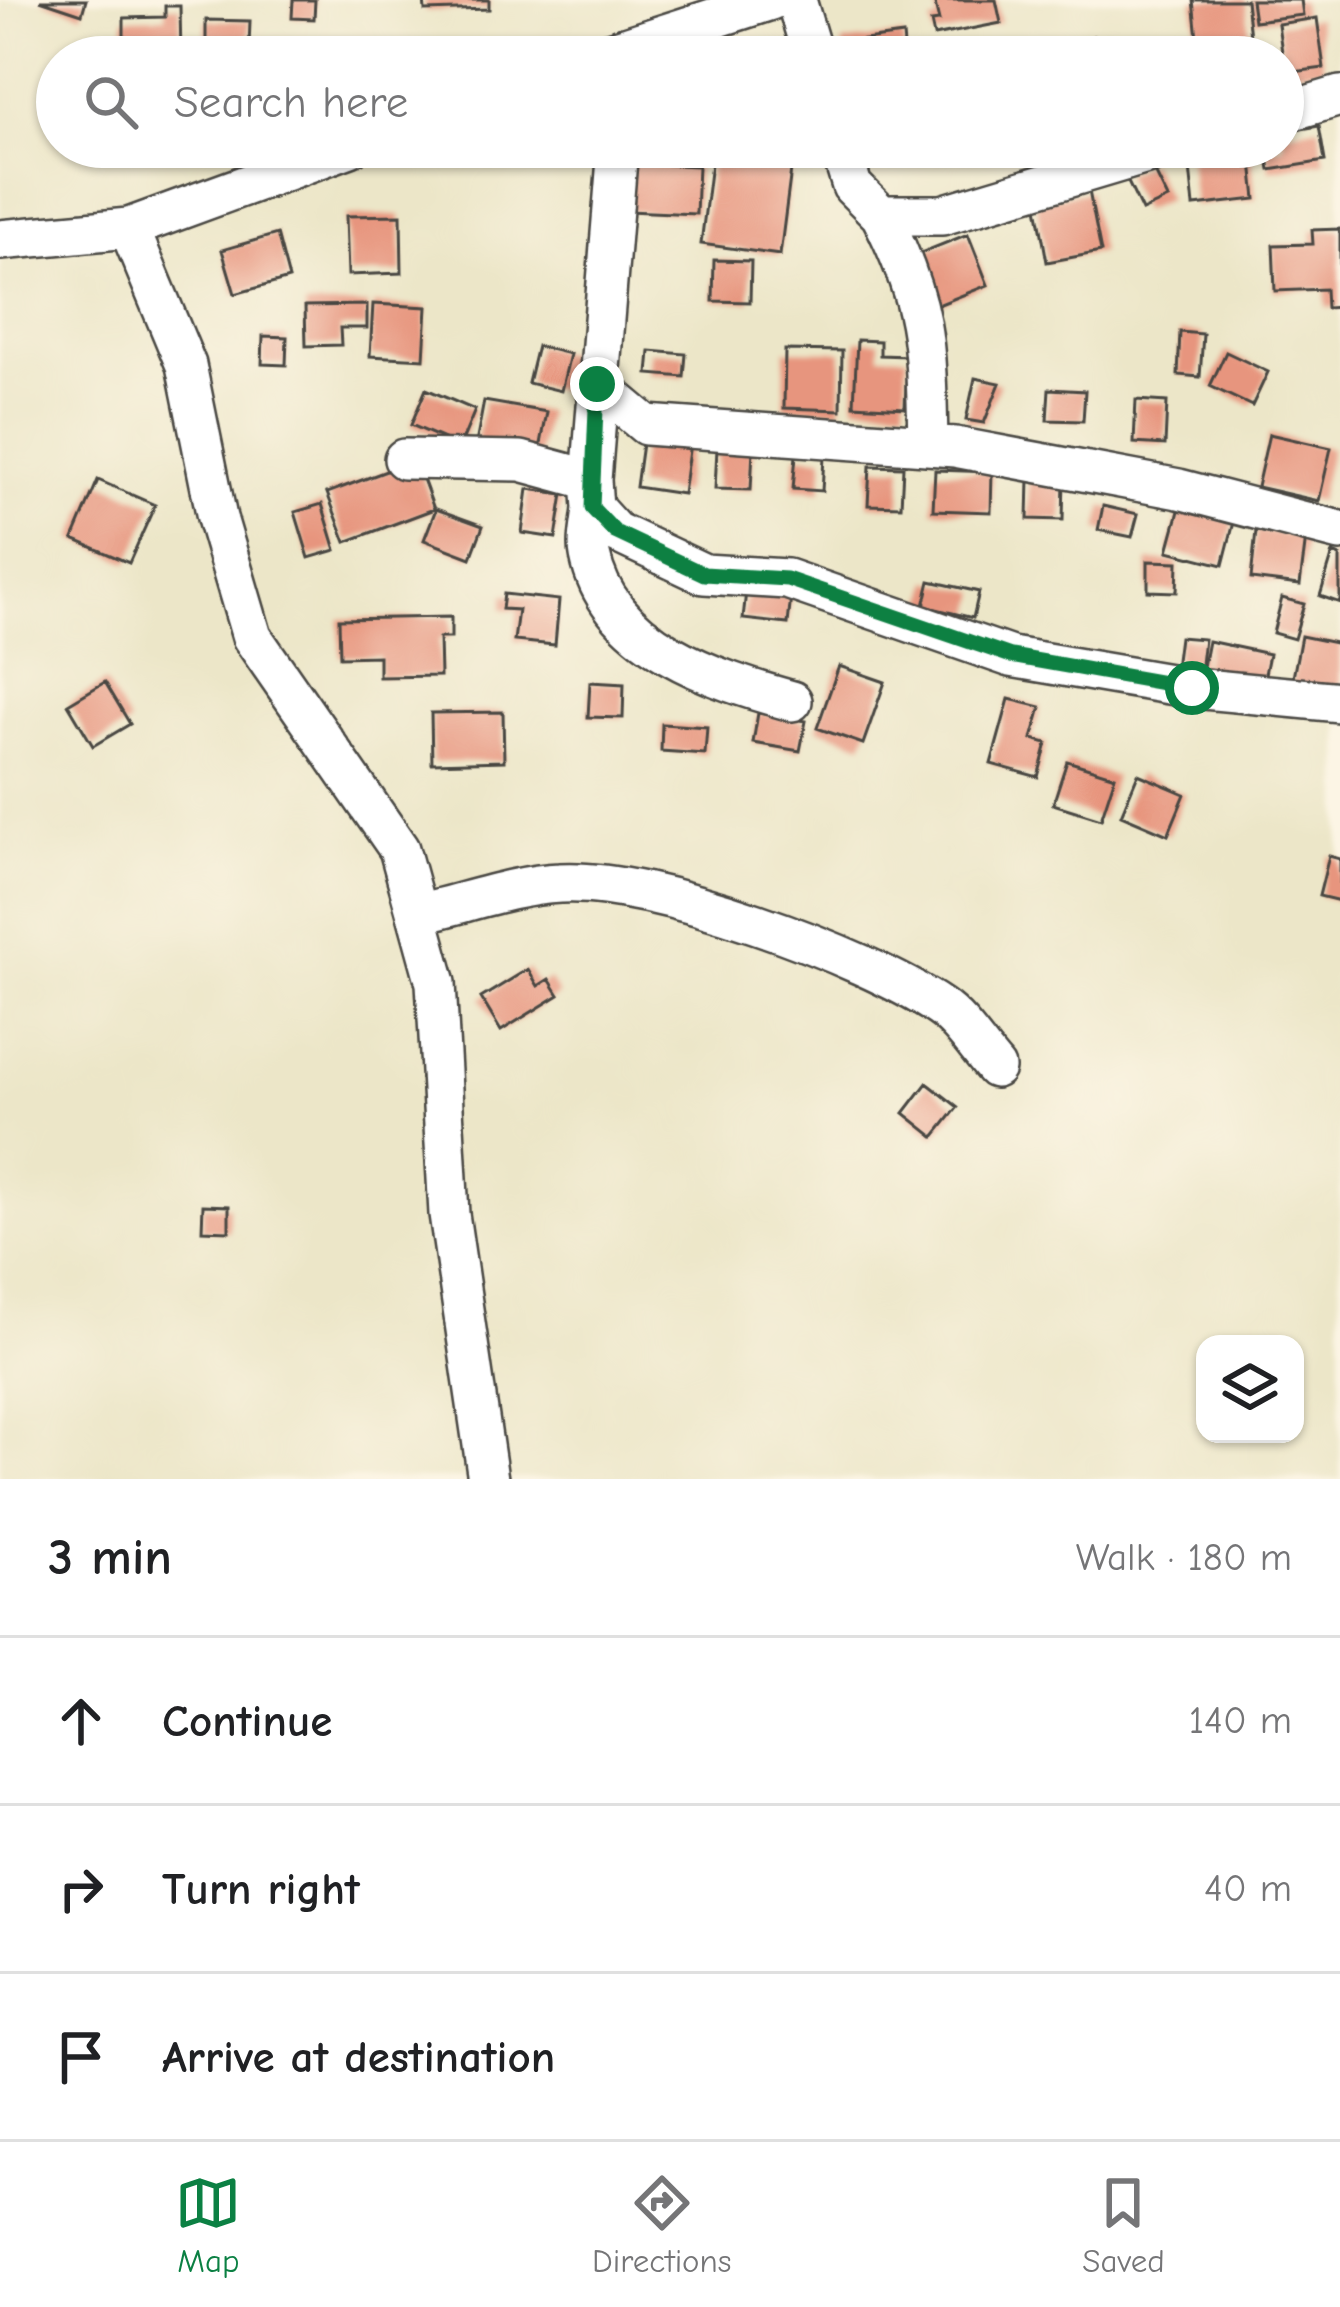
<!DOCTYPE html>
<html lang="en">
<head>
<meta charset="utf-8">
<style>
	:root { --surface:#fff; --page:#f6f6f6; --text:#202124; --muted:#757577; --line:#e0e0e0; --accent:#0b8043 }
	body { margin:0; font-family:"Comic Neue",sans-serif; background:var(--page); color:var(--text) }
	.controls { position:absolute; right:36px; bottom:36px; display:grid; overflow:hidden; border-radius:24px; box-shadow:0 3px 9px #0004 }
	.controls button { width:108px; height:108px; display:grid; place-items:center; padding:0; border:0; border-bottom:3px solid var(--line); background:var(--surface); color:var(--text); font:60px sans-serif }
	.stop { position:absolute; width:36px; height:36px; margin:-27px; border:9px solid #0b8043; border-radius:50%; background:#fff }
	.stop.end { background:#0b8043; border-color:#fff; box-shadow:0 3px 12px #0008 }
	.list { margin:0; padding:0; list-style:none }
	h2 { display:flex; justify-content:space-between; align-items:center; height:156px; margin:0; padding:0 48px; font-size:51px }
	h2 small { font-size:39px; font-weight:400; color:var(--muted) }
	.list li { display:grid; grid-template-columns:78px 1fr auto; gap:36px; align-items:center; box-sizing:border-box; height:168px; padding:0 48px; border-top:3px solid var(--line) }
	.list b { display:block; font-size:45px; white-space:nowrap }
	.list em { font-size:39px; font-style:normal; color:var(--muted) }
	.icon { flex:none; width:66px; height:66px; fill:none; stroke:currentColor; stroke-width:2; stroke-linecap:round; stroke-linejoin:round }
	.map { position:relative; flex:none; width:1340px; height:1479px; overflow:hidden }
	.search { position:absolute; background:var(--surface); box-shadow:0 3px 9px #0004; left:36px; right:36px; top:36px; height:132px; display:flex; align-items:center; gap:30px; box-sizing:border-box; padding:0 42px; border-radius:66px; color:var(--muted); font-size:45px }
	.sheet { height:660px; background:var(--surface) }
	nav { display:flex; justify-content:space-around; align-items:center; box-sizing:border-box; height:168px; border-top:3px solid var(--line); background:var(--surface); font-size:33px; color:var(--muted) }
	nav a { display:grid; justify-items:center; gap:6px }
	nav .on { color:var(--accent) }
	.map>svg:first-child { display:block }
</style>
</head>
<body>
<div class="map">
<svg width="1340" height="1479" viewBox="0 0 1340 1479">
	<rect width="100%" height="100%" fill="#fcf5e5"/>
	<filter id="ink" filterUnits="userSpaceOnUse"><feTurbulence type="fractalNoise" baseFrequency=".00833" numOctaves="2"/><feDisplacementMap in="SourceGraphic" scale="24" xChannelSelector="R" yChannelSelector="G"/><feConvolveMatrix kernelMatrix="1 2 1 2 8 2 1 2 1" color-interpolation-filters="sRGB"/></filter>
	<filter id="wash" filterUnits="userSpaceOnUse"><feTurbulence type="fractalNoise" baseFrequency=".004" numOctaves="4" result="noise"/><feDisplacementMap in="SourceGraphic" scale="48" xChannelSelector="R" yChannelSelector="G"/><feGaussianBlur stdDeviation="2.7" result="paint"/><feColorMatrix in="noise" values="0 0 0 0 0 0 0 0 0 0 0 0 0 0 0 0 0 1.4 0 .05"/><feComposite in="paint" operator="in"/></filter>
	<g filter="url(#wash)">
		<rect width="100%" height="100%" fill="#ece6c8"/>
		<g id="blocks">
			<path fill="#e7957e" d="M40 0H86L82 14Z
				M293 0H315L314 19 292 18Z
				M424 0H489V9L425 11Z
				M934 0H996L1001 23 934 36 931 22 939 21Z
				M1193 0H1246L1252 56 1199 57Z
				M1251 0H1301L1303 15 1254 21Z
				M165 6H180L181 57H124V18L165 17Z
				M1317 18 1324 68 1285 73 1278 24Z
				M206 20 250 21 249 48 206 46Z
				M903 35 905 57H844L842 43Z
				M1093 36 1098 57H1038L1036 51Z
				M1319 126 1325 161 1270 170 1266 147H1283V132Z
				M646 147H700V157L646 155Z
				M713 147 793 154 780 255 701 244Z
				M912 147H948L950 155 916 164Z
				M1251 152 1256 199 1194 206 1189 158Z
				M1150 162 1168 199 1142 211 1124 174Z
				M630 163 698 166 696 214 628 211Z
				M1089 191 1101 252 1047 262 1036 201Z
				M401 215 402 273 348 275 346 216Z
				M1340 229V307L1326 308 1325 289 1275 291 1273 245 1313 244 1312 230Z
				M277 234 289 279 235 294 222 250Z
				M968 234 988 285 938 305 918 254Z
				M714 260 751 261 750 302 713 301Z
				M373 304 427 307 424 359 370 356Z
				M367 305V328H340L341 345 306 346 305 306Z
				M1180 332 1203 334 1200 377 1178 375Z
				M263 336 287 337 286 365 262 364Z
				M857 340 880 341V355L907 356 905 408 854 405Z
				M537 346 570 354 561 391 528 383Z
				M785 350 842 351 841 410 784 408Z
				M650 351 686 354 684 377 648 374Z
				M1226 352 1268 372 1252 406 1210 386Z
				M975 378 1000 383 984 423 966 420Z
				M426 389 475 410 460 446 411 425Z
				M1049 389 1085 391 1083 421 1047 420Z
				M1136 400 1167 402 1165 445 1134 443Z
				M484 401 547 412 538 460 475 449Z
				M1269 434 1331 448 1319 501 1257 487Z
				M643 436 690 443 683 494 636 487Z
				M717 448 753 449 751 490 715 489Z
				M796 455 824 457 822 491 793 489Z
				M416 460 434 509 346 542 327 493Z
				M870 466 903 467 901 506 868 505Z
				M935 470 992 472 991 512 933 510Z
				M1029 478 1064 479 1063 520 1028 519Z
				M98 480 155 505 129 563 73 539Z
				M528 489 563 494 556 538 522 533Z
				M322 504 336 550 309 558 295 512Z
				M1103 506 1138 514 1132 537 1098 530Z
				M1180 507 1234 522 1223 565 1168 551Z
				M436 509 483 526 471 558 424 540Z
				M1256 531 1306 537 1300 585 1251 579Z
				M1333 553 1340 556V603L1320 596Z
				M1148 561 1178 562 1177 592 1148 591Z
				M930 581 979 592 973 618 924 606Z
				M746 591 791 596 788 624 743 619Z
				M504 594 559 600 555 645 514 641 518 610 502 609Z
				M1282 598 1304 604 1294 639 1273 633Z
				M451 617V638H439L440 676 379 677V656L340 657 339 619Z
				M1301 636 1340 644V697L1291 688Z
				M1179 637 1204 639 1200 672 1175 668Z
				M1208 641 1269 654 1263 684 1202 672Z
				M839 666 885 682 863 744 817 728Z
				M105 682 130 724 93 746 68 704Z
				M590 682 624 684 623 718 588 717Z
				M1009 699 1041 707 1032 739 1047 743 1038 777 991 764Z
				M503 712 504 761 432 763 431 713Z
				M758 713 806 721 800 751 753 743Z
				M662 724 707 727 705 754 661 751Z
				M1067 761 1115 776 1101 819 1053 804Z
				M1138 774 1185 794 1168 835 1121 815Z
				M1329 856 1340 859V901L1319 896Z
				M528 969 538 986 549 979 559 995 501 1031 481 998Z
				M927 1083 958 1107 934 1137 904 1113Z
				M203 1205 229 1206V1231L202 1230Z"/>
		</g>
	</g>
	<g filter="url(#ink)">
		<use href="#blocks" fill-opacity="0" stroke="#484743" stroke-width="3"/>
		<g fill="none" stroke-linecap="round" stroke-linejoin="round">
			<defs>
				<path id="minor" d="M796 0 813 57
					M594 57 771 0
					M1283 113 1340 96
					M618 147 591 480 593 508 615 532 704 574 787 579 1011 657 1193 688 1340 702
					M840 147 852 186 881 215H942L1170 147
					M881 215C927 306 926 346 928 445
					M129 228 186 365 217 518 252 637 399 849 436 983 449 1214 488 1479
					M0 240 129 228 350 147
					M597 384 646 425 955 447 1179 489 1340 531
					M404 459 521 461 591 480
					M593 508C592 522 587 541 590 555 608 646 716 680 792 701
					M417 914C463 904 513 885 560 883 650 877 864 955 940 1007 961 1021 978 1049 995 1068"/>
			</defs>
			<use href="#minor" stroke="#484743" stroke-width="44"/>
			<use href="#minor" stroke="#fff" stroke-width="39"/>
		</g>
	</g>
	<g fill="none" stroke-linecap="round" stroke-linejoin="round" filter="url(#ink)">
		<path stroke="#0b8043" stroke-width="15" d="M597 384 592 508 615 532 704 574 787 579 1011 656 1192 688"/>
	</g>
</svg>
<div class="controls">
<button><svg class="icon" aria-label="layers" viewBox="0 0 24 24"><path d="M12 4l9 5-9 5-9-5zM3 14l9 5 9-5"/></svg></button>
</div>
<div class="stop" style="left:1192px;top:688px"></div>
<div class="stop end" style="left:597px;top:384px"></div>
<div class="search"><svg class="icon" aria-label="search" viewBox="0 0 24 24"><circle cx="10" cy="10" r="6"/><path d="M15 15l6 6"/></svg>Search here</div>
</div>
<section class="sheet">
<h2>3 min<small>Walk · 180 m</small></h2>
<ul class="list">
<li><svg class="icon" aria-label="ahead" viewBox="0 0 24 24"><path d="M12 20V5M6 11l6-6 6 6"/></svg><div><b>Continue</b></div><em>140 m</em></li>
<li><svg class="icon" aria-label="right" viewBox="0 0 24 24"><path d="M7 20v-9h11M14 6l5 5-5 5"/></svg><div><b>Turn right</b></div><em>40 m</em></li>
<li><svg class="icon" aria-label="arrive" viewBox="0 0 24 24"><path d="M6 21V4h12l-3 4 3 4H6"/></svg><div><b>Arrive at destination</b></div></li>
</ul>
</section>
<nav>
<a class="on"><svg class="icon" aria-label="map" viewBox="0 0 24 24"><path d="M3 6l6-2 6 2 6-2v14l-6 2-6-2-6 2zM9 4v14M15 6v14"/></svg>Map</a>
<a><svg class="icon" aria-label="directions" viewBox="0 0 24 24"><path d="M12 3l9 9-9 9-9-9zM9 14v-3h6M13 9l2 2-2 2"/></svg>Directions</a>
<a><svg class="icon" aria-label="saved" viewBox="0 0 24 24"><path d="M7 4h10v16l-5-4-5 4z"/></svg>Saved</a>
</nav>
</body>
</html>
